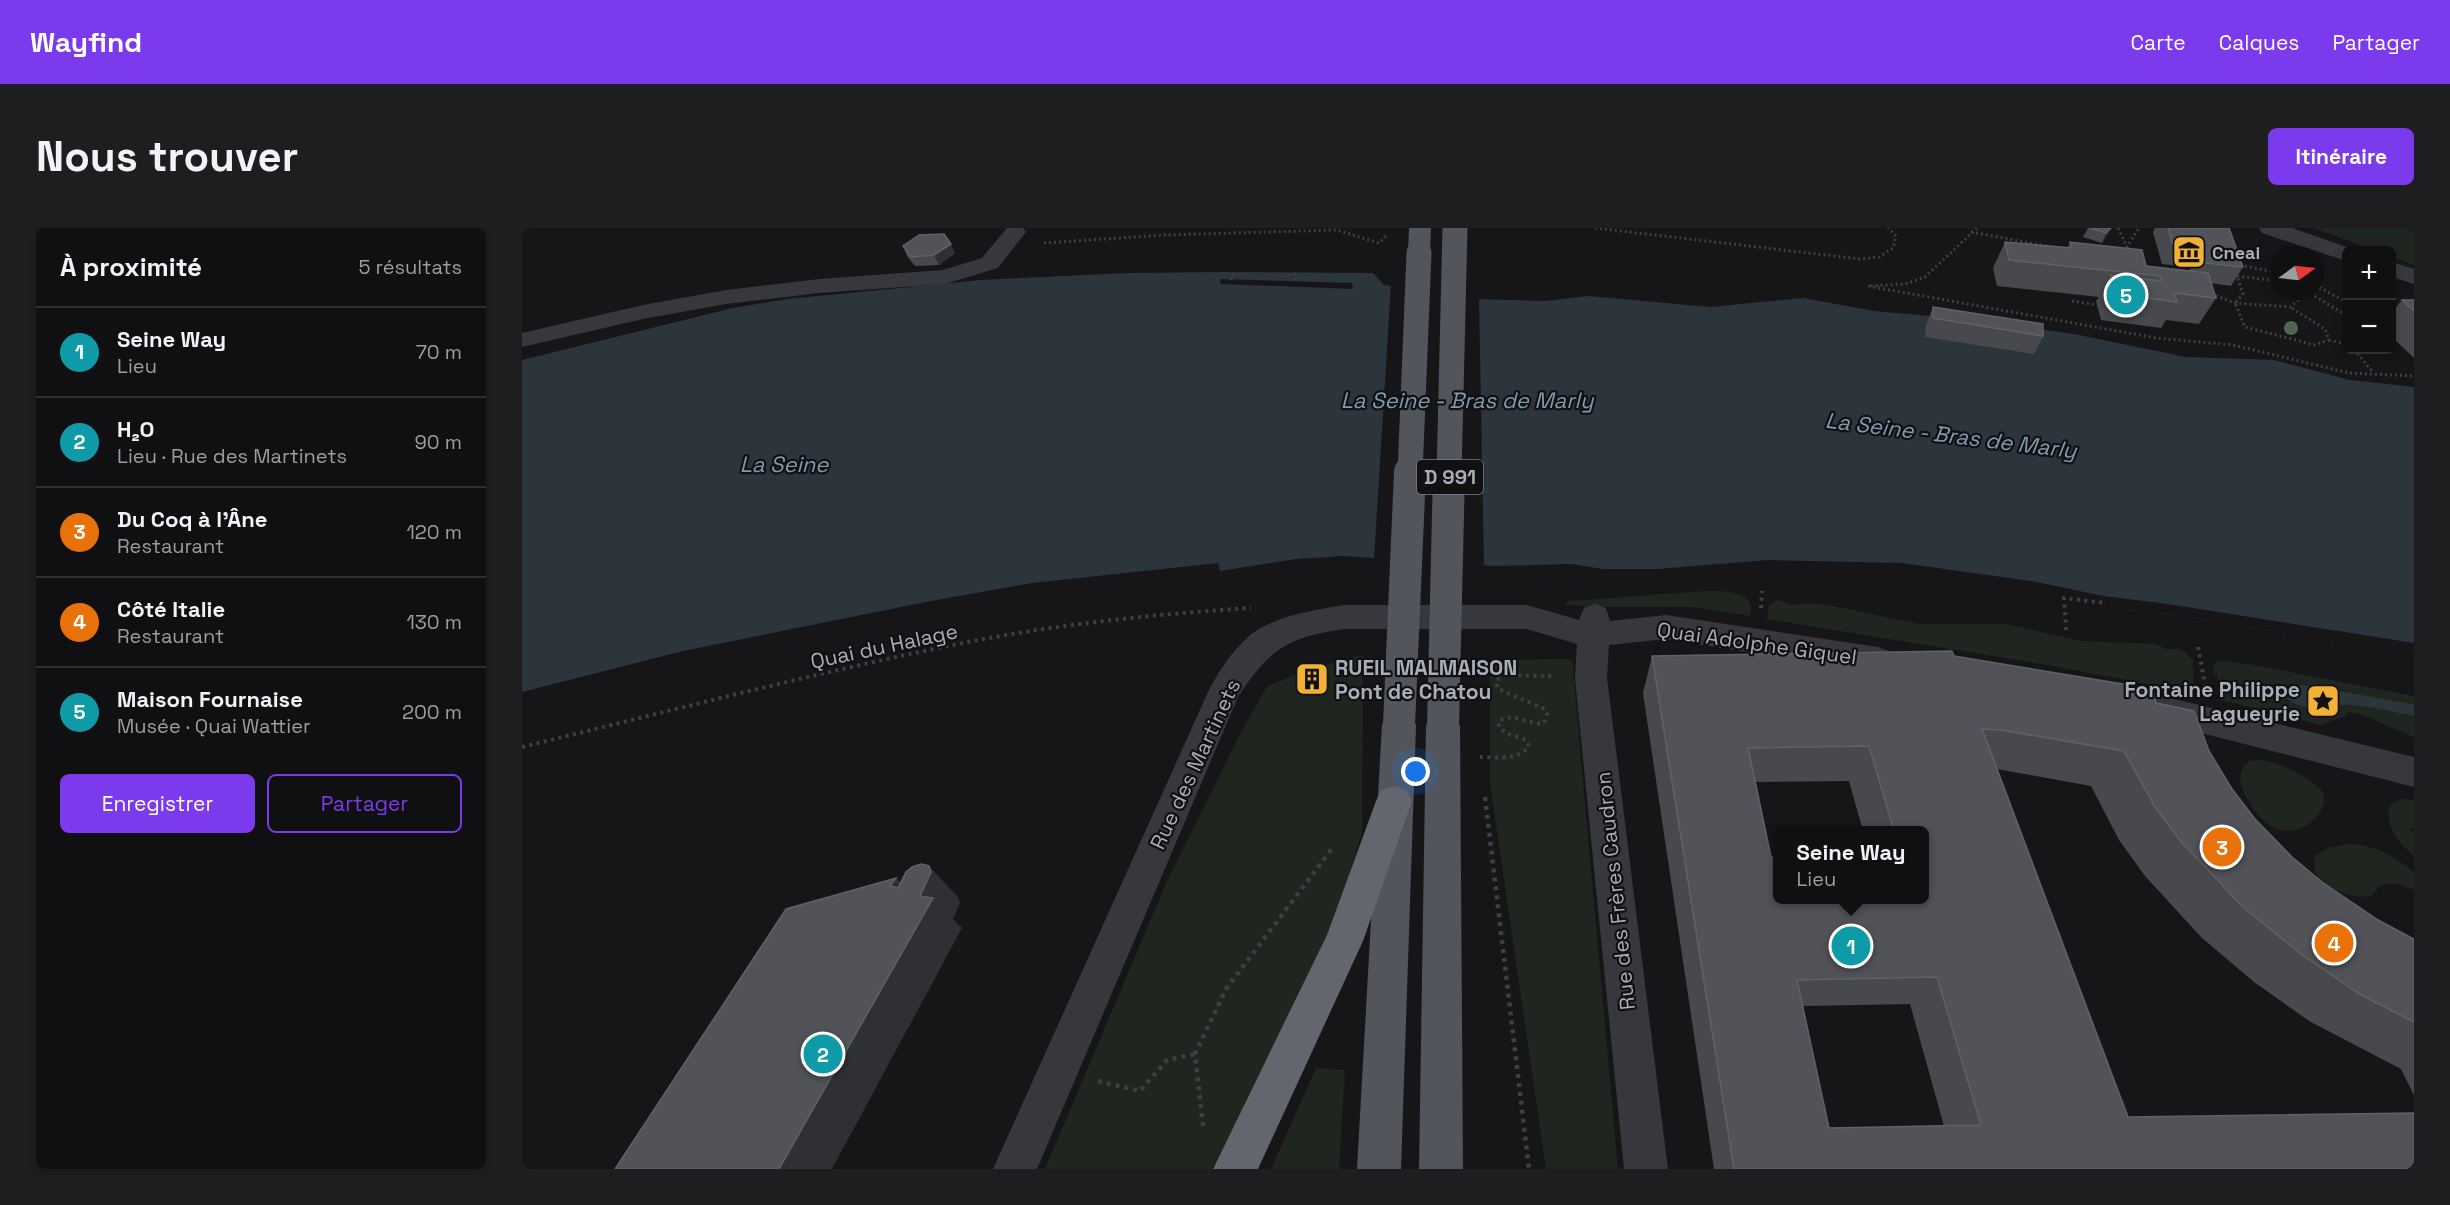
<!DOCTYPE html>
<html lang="fr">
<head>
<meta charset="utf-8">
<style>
	:root { --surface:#101012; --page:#1e1e20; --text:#f1f3f6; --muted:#9c9d9f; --line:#303032; --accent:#7c3aed }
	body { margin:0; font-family:"Space Grotesk",sans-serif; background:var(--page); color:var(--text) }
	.controls { position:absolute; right:18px; top:18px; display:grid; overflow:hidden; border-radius:9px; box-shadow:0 3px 9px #0003 }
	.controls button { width:54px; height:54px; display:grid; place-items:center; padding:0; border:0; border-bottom:2px solid var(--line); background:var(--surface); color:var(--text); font:30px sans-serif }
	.compass { position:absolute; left:1748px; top:18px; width:54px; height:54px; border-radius:50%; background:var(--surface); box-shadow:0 3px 9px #0003; rotate:75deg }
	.you { position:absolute; left:894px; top:544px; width:21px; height:21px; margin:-15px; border:4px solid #fff; border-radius:50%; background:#1a73e8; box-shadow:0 0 0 9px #1a73e833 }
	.badge { display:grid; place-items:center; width:39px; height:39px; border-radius:50%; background:var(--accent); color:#fff; font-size:20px; font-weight:700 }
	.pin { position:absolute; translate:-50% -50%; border:3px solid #fff; box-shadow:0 2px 6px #0006 }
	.popup { position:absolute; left:1251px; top:598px; width:156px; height:78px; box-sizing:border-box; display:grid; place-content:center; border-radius:9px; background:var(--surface); filter:drop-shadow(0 2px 4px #0005); font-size:20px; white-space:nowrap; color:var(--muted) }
	.popup b { font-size:22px; color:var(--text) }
	.popup::after { content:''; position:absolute; left:50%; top:100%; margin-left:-12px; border:12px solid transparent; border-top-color:var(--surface) }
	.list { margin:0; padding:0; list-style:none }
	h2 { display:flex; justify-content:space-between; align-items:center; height:78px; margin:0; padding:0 24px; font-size:26px }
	h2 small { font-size:20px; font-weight:400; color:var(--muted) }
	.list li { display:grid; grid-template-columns:39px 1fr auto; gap:18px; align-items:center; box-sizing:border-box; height:90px; padding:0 24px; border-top:2px solid var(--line) }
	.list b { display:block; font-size:22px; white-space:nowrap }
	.list p { margin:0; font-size:20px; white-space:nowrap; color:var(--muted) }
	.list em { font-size:20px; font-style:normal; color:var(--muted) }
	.actions { display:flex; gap:12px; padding:18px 24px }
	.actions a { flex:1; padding:14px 0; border:2px solid var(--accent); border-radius:9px; text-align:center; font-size:21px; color:var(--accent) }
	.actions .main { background:var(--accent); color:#fff }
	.map { position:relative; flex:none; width:1892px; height:941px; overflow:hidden; border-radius:9px }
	header { display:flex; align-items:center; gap:36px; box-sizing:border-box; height:84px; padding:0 30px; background:var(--accent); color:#fff }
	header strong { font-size:28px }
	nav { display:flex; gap:33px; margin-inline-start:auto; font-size:21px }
	.intro { display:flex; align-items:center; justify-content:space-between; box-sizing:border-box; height:144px; padding:0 36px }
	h1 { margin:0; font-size:42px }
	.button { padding:15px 27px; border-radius:9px; background:var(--accent); color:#fff; font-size:21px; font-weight:700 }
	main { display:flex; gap:36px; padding:0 36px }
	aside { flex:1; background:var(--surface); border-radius:9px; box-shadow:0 3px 9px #0003 }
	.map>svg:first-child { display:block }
</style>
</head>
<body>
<header>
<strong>Wayfind</strong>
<nav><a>Carte</a><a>Calques</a><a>Partager</a></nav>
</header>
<div class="intro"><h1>Nous trouver</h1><a class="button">Itinéraire</a></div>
<main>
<aside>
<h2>À proximité<small>5 résultats</small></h2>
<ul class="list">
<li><span class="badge" style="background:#0f9aa8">1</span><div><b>Seine Way</b><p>Lieu</p></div><em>70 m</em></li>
<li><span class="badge" style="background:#0f9aa8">2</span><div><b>H₂O</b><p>Lieu · Rue des Martinets</p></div><em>90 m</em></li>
<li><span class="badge" style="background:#e8710a">3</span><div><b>Du Coq à l'Âne</b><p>Restaurant</p></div><em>120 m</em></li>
<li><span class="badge" style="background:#e8710a">4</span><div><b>Côté Italie</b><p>Restaurant</p></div><em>130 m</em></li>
<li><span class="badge" style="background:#0f9aa8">5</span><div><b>Maison Fournaise</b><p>Musée · Quai Wattier</p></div><em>200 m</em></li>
</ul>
<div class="actions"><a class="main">Enregistrer</a><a>Partager</a></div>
</aside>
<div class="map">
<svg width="1892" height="941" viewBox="0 0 1892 941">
	<rect width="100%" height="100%" fill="#161618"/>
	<path fill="#1e261f" d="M1792 0H1892V37L1870 29V22H1851Z
		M1184 363C1198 363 1221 362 1229 376L1228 388 1171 379H1068L1042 376 1046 373Z
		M1256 372 1271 377 1285 375 1307 377 1397 396H1484L1559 413 1633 416 1644 421H1655L1662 423 1671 432 1672 465 1526 437 1245 391 1247 377Z
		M841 427 840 605 801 729 690 941H523L645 653 719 504 745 458 791 440Z
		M1050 431 1096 941H1024L968 555V432Z
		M1696 433C1707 432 1716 436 1727 436L1892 468V510C1883 503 1874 503 1865 498 1853 492 1840 485 1825 484L1826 487 1798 497 1697 471 1695 446H1692L1691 438Z
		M1737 532C1760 534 1783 547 1799 562 1816 581 1761 638 1726 572 1719 560 1715 549 1722 537L1728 533Z
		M1881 571 1892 572V600H1888L1892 606V628C1877 615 1864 601 1867 580L1873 574Z
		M1828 616C1854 617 1873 629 1892 644V662C1876 655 1859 650 1850 668 1827 672 1784 656 1793 628L1806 620Z
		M794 840 823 842 817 941H749Z"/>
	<path fill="#2c353c" d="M702 44 851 45 862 57 955 71 1023 73 1067 68 1188 79 1281 70 1352 83 1442 91 1552 106 1664 129 1752 132 1828 152 1892 159V426L1656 387 1584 380 1581 368 1515 354 1380 335 1247 332 1135 341H1081L1049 336 972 338 822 328 774 331 698 343 696 335 510 355 409 373 161 423 0 464V132L211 80 265 71 459 52 605 45Z
		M1783 457 1890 476 1892 477V488C1872 484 1852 479 1832 477 1807 474 1774 491 1759 462L1763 458Z"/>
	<path fill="#161618" d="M698 51 830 55 831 61 699 56Z
		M869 55 957 68 962 340 852 332Z
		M1581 368 1639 375 1892 415V426L1656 387 1584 380Z"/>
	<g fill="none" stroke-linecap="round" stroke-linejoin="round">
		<path stroke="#3d3f44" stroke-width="3" stroke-dasharray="2 3" stroke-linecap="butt" d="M1073 0 1338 31 1357 29 1371 20 1374 8 1366 0
			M1455 0 1403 49 1383 56 1346 58 1634 110 1711 117 1827 145 1892 148
			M1596 0 1605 19 1617 0
			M1449 4 1524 18
			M522 15 643 7 815 2 857 15 866 6
			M1718 37 1757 45
			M772 45 774 54
			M709 52 712 44
			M1757 53 1715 48 1721 66 1713 75 1723 99 1792 117 1807 112 1803 101 1768 79
			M1793 57 1824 74
			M1784 63 1824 87
			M1689 66 1713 75 1768 79 1786 64
			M1550 73 1575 77
			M1807 112 1824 116
			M1832 122 1851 144"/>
		<path stroke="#3d3f44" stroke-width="4" stroke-dasharray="3 4.5" stroke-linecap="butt" d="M1239 380 1240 363
			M1544 402 1542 370 1583 375
			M1676 419 1683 457
			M0 519C148 483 296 444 446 414 538 396 635 386 729 380
			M958 529C974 529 997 533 1007 518L1004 512 984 505 977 499V493C991 483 1007 498 1022 495L1025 486 1023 481 976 461 974 455 977 450 984 447 1031 448"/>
		<path stroke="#3d3f44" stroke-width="4.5" stroke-dasharray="4 5" stroke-linecap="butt" d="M963 569 1007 941
			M576 853 618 863 645 832 673 826
			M681 898 673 826 704 761 812 618"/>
		<path fill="#37383d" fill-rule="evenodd" d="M485 0H501L504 4 476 40 423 56 297 65 204 76 121 91 0 119V105L121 77 204 62 297 51 421 42 460 30Z
			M1737 0H1770L1833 22H1824V33L1740 5Z
			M1870 34 1892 41V56L1870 49Z
			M1073 376 1084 380 1088 393 1144 387 1356 419 1367 423 1372 432 1367 441 1356 445 1144 411 1087 417 1085 450 1146 941H1102L1053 450 1055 416 1005 401H823C766 409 747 421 716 469L515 941H471L686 464C696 444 710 423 727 408 749 389 795 381 823 377H1005L1057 392 1062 380Z
			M1632 466 1892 529V559L1620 490 1615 480 1620 470Z"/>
		<path fill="#53555c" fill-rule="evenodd" d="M887 0H909L908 25 905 30 897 32 889 30 886 25Z
			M877 483 889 487 894 497 879 941H835L860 497 865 487Z
			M921 484 933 488 938 498 941 941H897L904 498 909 488Z"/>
		<path fill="#63666e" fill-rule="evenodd" d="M872 558 885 562 890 573 841 713 736 941H691L805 707 854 573 859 562Z"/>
		<path stroke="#53555c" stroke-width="25" d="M888 246 897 25
			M927 246 933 0"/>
		<path stroke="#53555c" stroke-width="32" d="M877 497 888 244
			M921 498 927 244"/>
	</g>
	<circle fill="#506452" cx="1769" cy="100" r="7"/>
	<path fill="#47494d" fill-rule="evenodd" d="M1566 0H1589L1580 15 1561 9Z
		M1633 0H1707L1721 39 1709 58 1689 55 1694 70 1677 96 1644 92 1639 100 1579 92 1574 73 1577 69 1475 58 1471 40 1483 14 1545 20 1548 14 1624 38 1668 43 1667 39 1640 36 1631 4Z
		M381 18 433 25 417 37 393 38 385 28Z
		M1880 72H1892V130L1869 108V85Z
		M1411 79 1521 108 1512 126 1403 109 1404 97Z
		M1130 428H1432L1634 475 1687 523 1710 561 1733 591 1770 629 1800 654 1856 692 1892 711V867L1879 841 1787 793 1732 754 1679 709 1623 648 1597 612 1569 558 1475 541 1606 889 1892 941H1192L1121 465ZM1327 553 1341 603H1402V672L1249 629 1234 554ZM1388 776 1422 898 1307 900 1281 778Z
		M775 445 795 454 780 458 777 454Z"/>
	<path fill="#2f3033" d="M1589 0 1585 7 1580 15 1584 5Z
		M429 16 433 25 417 37 412 27Z
		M793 445 795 454 780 458 778 450Z
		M407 638 436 669 438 675 431 691 440 700 310 941H257L368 658 374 650 405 680 398 668Z"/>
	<path fill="#525359" stroke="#5f6168" stroke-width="1.5" fill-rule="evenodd" d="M1568 0H1589L1584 5Z
		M1646 0H1707L1721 39 1683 35 1678 20 1651 17Z
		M422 6 429 16 412 27 389 29 381 18 397 7Z
		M1483 14 1550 20 1548 14 1620 22 1624 38 1686 45 1694 70 1652 65 1655 74 1593 66 1589 47 1639 53 1638 48 1487 32Z
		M1880 72H1892V83Z
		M1411 79 1521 96V108L1411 90Z
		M1430 423 1432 428 1631 461 1634 475 1672 483 1687 523 1710 561 1733 591 1770 629 1800 654 1856 692 1892 711V794L1839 767 1779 726 1721 679 1661 616 1633 579 1602 523 1479 502 1460 501 1606 889 1892 885V941H1212L1130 428ZM1347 518 1372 603H1402V672H1256V629H1249L1226 520ZM1415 749 1459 897 1307 900 1275 752Z
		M792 439 793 445 778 450 775 445Z
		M399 636 407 638 409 644 398 668 411 670 257 941H93L264 681 374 650 368 658 376 660 384 644 390 639Z"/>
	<defs>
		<symbol id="museum-square" viewBox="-11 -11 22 22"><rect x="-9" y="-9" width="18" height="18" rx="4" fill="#f2b134" stroke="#111113"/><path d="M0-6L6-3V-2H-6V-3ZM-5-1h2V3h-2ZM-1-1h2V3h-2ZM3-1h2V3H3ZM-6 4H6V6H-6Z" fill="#111"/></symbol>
		<symbol id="building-square" viewBox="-11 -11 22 22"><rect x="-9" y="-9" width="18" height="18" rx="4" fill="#f2b134" stroke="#111113"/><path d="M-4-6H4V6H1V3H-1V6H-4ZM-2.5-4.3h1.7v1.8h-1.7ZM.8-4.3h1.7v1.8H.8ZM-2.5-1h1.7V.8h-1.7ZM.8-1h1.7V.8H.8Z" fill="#111"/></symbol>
		<symbol id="sight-square" viewBox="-11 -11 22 22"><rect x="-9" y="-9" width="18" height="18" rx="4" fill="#f2b134" stroke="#111113"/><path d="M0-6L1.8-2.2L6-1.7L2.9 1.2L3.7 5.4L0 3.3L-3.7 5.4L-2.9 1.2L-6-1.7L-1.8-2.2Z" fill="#111"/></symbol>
	</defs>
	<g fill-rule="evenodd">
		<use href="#museum-square" x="1648" y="5" width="38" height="38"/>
		<use href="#building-square" x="771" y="432" width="38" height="38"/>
		<use href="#sight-square" x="1782" y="454" width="38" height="38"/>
	</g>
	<g text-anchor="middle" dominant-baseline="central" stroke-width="4.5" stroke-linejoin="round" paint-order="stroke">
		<g font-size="18" font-weight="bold" fill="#a8adb8" stroke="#111113" text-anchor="start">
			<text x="1690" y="24">Cneai</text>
		</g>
		<rect fill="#111113" stroke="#7b7e86" stroke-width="1.5" x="895" y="232" width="66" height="34" rx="4.5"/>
		<g font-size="20" font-weight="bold" fill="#a8adb8">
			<text x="928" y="249">D 991</text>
		</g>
		<g font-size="21" fill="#a8adb8" stroke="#111113">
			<text transform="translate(1235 415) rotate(8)">Quai Adolphe Giquel</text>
			<text transform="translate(362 418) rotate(-12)">Quai du Halage</text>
			<text transform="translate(673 536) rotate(-65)">Rue des Martinets</text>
			<text transform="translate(1093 663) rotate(-96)">Rue des Frères Caudron</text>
		</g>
		<g font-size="21" font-weight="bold" fill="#a8adb8" stroke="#111113" text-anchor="start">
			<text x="813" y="439">RUEIL MALMAISON<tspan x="813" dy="24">Pont de Chatou</tspan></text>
			<text x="1778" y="461" text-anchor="end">Fontaine Philippe<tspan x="1778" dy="24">Lagueyrie</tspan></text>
		</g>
		<g font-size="22" font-style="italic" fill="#7f9bb3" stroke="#111113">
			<text x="945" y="172">La Seine - Bras de Marly</text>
			<text transform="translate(1429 207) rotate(7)">La Seine - Bras de Marly</text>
			<text x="262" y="236">La Seine</text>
		</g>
	</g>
</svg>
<div class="controls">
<button>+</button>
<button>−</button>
</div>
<svg class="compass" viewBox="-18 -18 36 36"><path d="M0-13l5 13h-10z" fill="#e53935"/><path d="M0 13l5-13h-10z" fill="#9c9d9f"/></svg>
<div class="you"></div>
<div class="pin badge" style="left:1329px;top:718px;background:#0f9aa8">1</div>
<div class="popup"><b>Seine Way</b>Lieu</div>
<div class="pin badge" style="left:301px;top:826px;background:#0f9aa8">2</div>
<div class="pin badge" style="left:1700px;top:619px;background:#e8710a">3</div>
<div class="pin badge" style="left:1812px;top:715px;background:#e8710a">4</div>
<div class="pin badge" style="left:1604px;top:67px;background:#0f9aa8">5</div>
</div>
</main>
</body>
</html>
